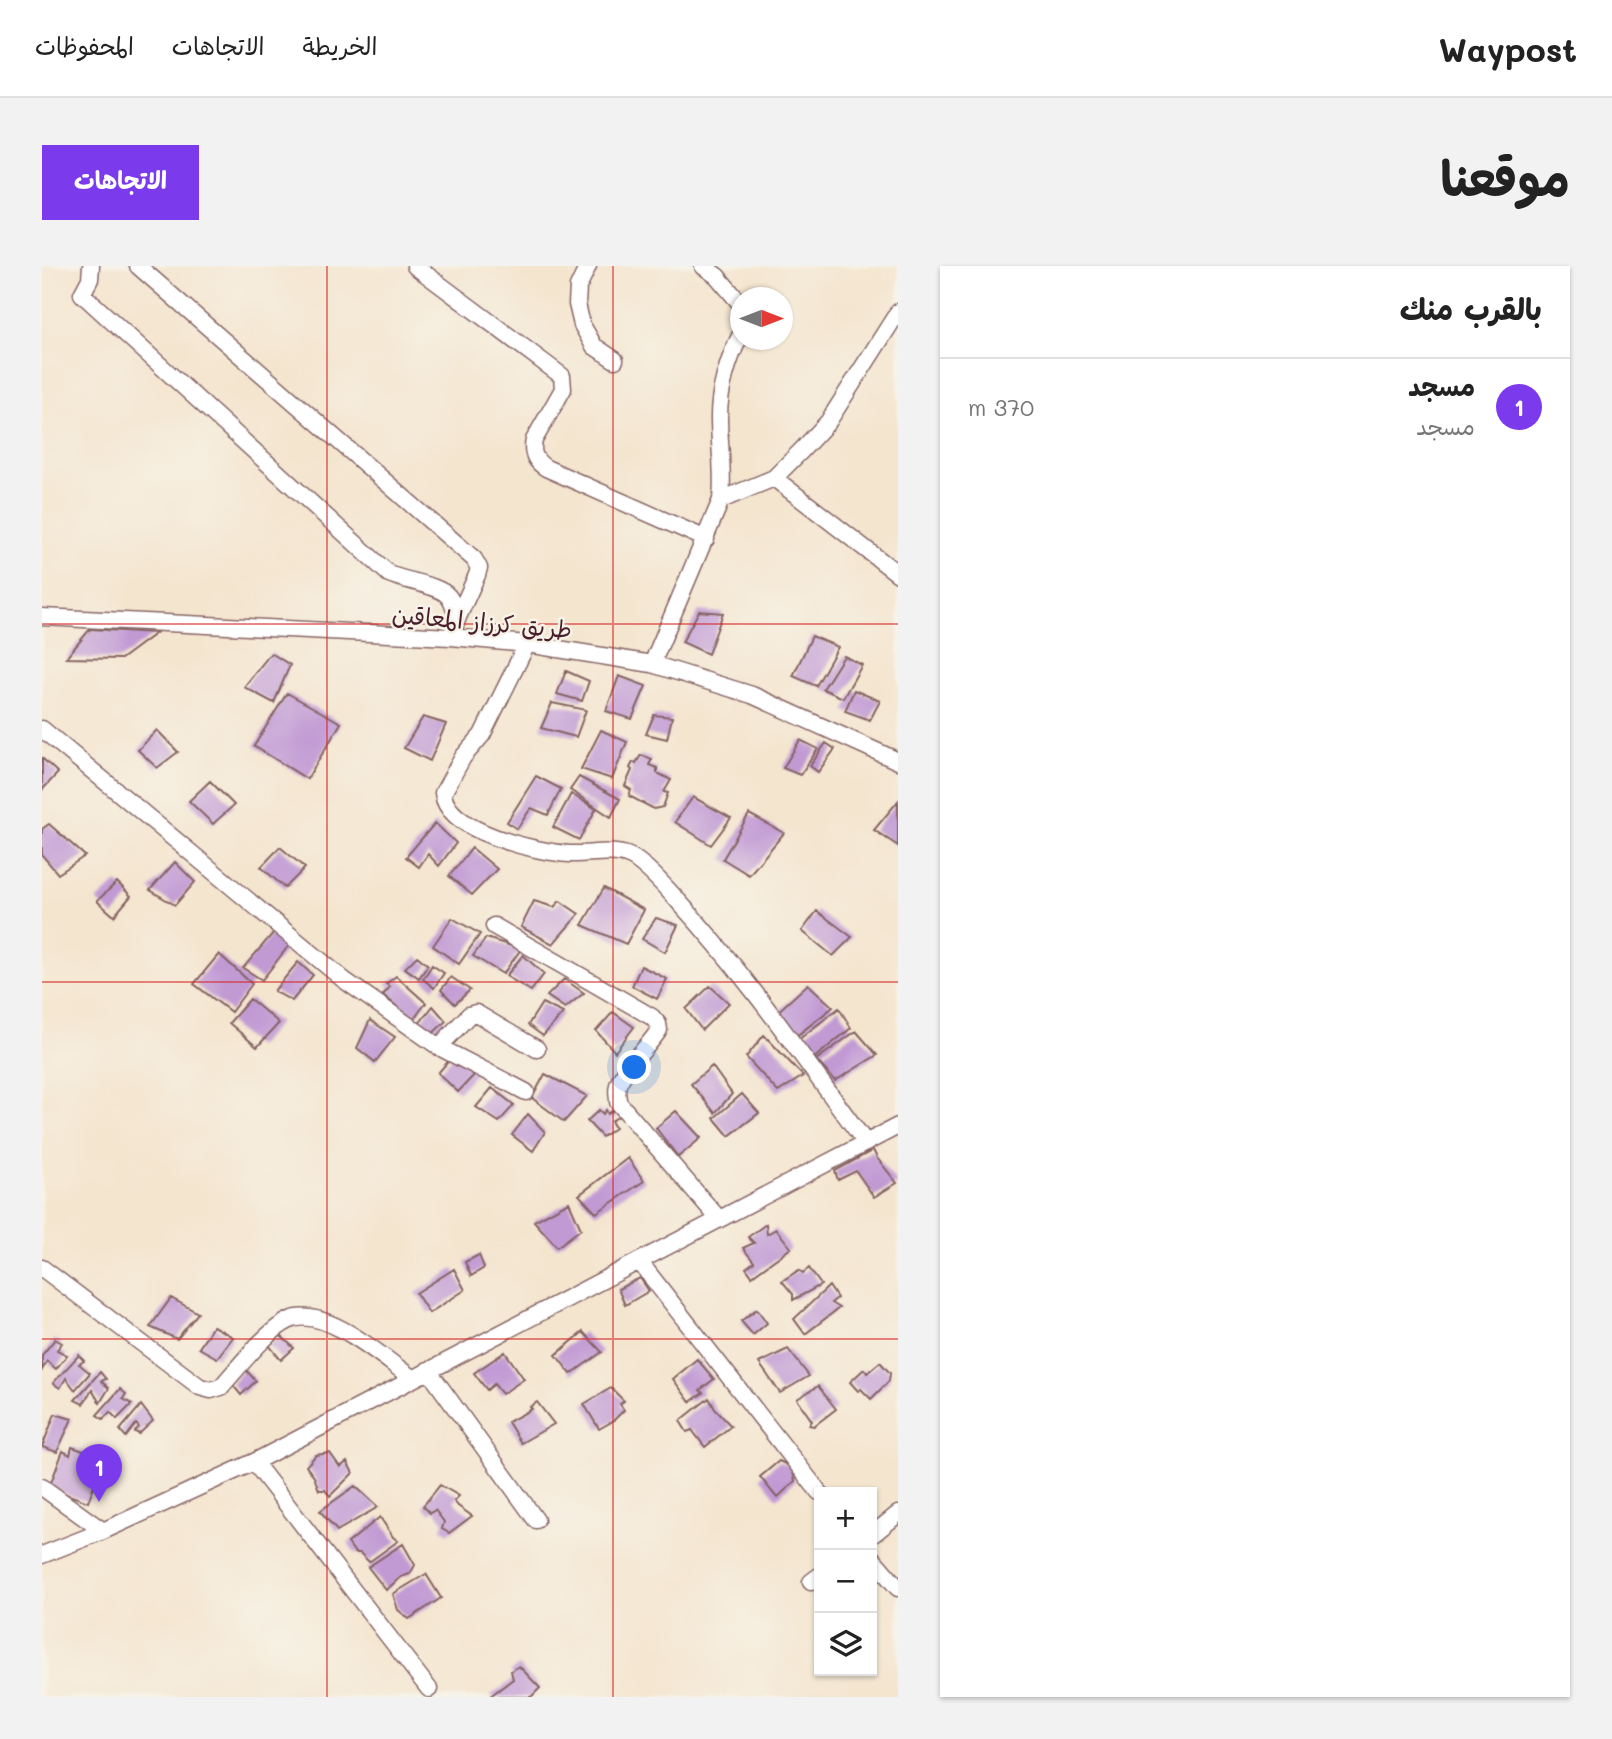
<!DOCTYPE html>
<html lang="ar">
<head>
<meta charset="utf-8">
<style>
	:root { --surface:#fff; --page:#f2f2f2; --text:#222; --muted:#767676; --line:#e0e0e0; --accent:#7c3aed }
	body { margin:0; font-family:Mali,"Playpen Sans Arabic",sans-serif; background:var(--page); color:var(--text); direction:rtl }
	.controls { position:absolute; right:21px; bottom:21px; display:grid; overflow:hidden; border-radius:0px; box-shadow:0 2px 5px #0004 }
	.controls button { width:63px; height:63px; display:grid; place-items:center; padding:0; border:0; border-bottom:2px solid var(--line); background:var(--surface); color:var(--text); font:35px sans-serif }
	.compass { position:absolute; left:688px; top:21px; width:63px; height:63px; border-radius:50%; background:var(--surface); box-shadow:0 2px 5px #0004; rotate:90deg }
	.you { position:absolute; left:593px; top:802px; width:24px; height:24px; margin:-18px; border:5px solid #fff; border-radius:50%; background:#1a73e8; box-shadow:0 0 0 10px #1a73e833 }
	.badge { display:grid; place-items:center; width:46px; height:46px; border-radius:50%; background:var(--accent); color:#fff; font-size:23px; font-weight:700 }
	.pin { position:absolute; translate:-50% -58px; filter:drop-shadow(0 2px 4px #0008) }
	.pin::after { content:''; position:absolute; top:37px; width:24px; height:21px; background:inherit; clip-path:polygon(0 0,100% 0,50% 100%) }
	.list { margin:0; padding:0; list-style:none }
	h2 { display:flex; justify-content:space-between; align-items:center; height:91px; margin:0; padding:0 28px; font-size:30px }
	h2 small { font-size:23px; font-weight:400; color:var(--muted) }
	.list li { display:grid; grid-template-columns:46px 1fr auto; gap:21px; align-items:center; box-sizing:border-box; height:98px; padding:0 28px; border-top:2px solid var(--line) }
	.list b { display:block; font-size:26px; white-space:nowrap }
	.list p { margin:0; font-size:23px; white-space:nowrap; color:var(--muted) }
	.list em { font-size:23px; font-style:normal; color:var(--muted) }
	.icon { flex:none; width:38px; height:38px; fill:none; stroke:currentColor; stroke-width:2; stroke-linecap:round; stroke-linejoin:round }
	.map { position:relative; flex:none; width:856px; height:1431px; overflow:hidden; direction:ltr; border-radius:0px }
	header { display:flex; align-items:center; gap:42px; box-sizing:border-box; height:98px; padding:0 35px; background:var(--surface); border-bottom:2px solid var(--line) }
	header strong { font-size:33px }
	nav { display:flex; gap:38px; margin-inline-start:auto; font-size:24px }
	.intro { display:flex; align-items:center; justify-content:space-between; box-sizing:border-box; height:168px; padding:0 42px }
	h1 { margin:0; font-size:49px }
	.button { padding:18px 32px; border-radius:0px; background:var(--accent); color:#fff; font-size:24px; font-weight:700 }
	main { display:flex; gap:42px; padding:0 42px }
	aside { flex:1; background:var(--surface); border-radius:0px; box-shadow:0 2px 5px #0004 }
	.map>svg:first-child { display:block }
</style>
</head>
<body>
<header>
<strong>Waypost</strong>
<nav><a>الخريطة</a><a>الاتجاهات</a><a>المحفوظات</a></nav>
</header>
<div class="intro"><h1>موقعنا</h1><a class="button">الاتجاهات</a></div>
<main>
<aside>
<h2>بالقرب منك<small></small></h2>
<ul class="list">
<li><span class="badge">1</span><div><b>مسجد</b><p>مسجد</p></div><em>370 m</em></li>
</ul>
</aside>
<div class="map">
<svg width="856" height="1431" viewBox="0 0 856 1431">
	<rect width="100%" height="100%" fill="#f7f3e8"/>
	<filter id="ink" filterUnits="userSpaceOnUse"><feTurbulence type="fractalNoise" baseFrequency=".0143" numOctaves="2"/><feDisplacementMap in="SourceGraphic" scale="14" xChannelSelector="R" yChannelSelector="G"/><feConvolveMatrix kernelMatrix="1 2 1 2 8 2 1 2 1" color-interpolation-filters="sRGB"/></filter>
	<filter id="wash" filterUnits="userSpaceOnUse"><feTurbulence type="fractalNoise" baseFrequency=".00686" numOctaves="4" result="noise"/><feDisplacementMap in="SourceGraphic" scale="28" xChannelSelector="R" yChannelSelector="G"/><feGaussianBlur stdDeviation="1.57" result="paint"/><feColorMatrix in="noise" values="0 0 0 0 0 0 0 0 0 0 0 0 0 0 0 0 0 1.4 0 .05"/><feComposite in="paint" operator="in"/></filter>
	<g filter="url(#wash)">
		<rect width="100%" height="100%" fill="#f4e5cf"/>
		<g id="blocks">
			<path fill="#c19ad4" d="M657 345 681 347 666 388 640 376Z
				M48 363 114 367 79 393 24 392Z
				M770 370 796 381 774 420 751 410Z
				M229 387 248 399 232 437 202 421Z
				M802 390 820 399 801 432 781 423Z
				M524 405 547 415 540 435 515 428Z
				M577 410 604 420 590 453 564 445Z
				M812 424 838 435 828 454 803 445Z
				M245 427 299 457 265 513 212 480Z
				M510 437 544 444 534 471 499 462Z
				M612 449 630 451 625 473 604 468Z
				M381 451 404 458 388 495 362 482Z
				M115 464 136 486 115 502 96 484Z
				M559 464 585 476 570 513 539 503Z
				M758 474 776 483 758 509 741 502Z
				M784 477 793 483 776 506 768 500Z
				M599 489 610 493 607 499 615 502V507L629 514 622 526 626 527 621 541 612 543 587 530 589 524 583 520 590 504 588 502 591 496 594 497Z
				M0 492 16 507 0 524Z
				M494 510 519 523 506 549 489 542 475 563 465 556Z
				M537 511 578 533 569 551 528 524Z
				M168 515 192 539 171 558 147 535Z
				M529 528 554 543 537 574 511 561Z
				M651 531 689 552 669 579 633 556Z
				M856 535V580L832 564Z
				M707 548 742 567 707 609 681 593Z
				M393 557 414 577 397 600 386 588 377 601 364 591Z
				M7 558 43 590 16 608 0 589V563Z
				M238 581 263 602 243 622 219 601Z
				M430 582 455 603 430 629 407 610Z
				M133 596 153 616 133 639 108 624Z
				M75 616 89 630 72 650 55 635Z
				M562 622 602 644 584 678 540 659Z
				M492 635 512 641 518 635 537 648 511 678 479 661Z
				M775 645 810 671 791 690 760 665Z
				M410 652 438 668 417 698 391 680Z
				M614 652 636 659 623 686 600 673Z
				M233 665 248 678 220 714 201 702Z
				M444 672 479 683 461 708 431 690Z
				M177 688 210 718 189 746 152 718Z
				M481 689 502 708 489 725 464 710Z
				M375 690 386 699 377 712 363 702Z
				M256 696 271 709 250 735 232 725Z
				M390 699 402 707 392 722 381 713Z
				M599 700 625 713 615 733 590 720Z
				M354 710 384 737 371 754 341 729 348 721 344 718Z
				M409 711 428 724 413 738 399 724Z
				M522 713 542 727 523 742 505 730Z
				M766 718 791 741 752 772 732 749Z
				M668 720 687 737 660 764 644 743Z
				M208 733 237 757 215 781 187 757Z
				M500 737 521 747 501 770 486 759Z
				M391 740 404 755 389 769 376 759Z
				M797 742 809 762 771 793 756 774Z
				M571 746 592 761 573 786 554 765Z
				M328 754 353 771 333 796 315 782Z
				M814 765 835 789 793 815 774 794Z
				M722 769 761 810 736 826 704 791Z
				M412 789 434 807 416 826 396 807Z
				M670 800 690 828 673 847 649 818Z
				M503 808 545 830 522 856 490 832Z
				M450 822 472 839 457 856 434 841Z
				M700 828 717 847 687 870 672 852Z
				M573 843 577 850 569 855 573 862 560 871 545 855 557 844 561 848 564 844 566 848Z
				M634 845 659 872 636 891 614 862Z
				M486 848 503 866 491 885 470 869Z
				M831 884 835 892 855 917 832 931 814 905 796 914 793 905Z
				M586 892 602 915 554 947 537 929Z
				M527 936 539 963 515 981 492 955Z
				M724 958 725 968 734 963 749 982 710 1010 704 1002 712 996 701 982 712 977 706 971Z
				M437 989 442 1002 429 1010 423 996Z
				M767 1002 779 1019 751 1034V1028L740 1015 757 1004 761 1007Z
				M412 1003 423 1024 387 1047 374 1027Z
				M598 1012 607 1025 583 1039 576 1023Z
				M787 1020 795 1032 789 1037 797 1042 763 1068 752 1053Z
				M129 1032 156 1047 135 1073 108 1061Z
				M715 1043 725 1057 711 1069 699 1055Z
				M171 1060 191 1071 175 1092 157 1082Z
				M541 1066 560 1086 529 1108 514 1089Z
				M238 1069 252 1082 239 1094 227 1079Z
				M13 1073 20 1077 15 1084 25 1089 14 1103 5 1095 0 1104V1089Z
				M746 1083 767 1110 738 1127 717 1097Z
				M463 1086 482 1113 460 1128 452 1118 445 1124 432 1107Z
				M37 1089 42 1095 37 1098 48 1107 33 1124 24 1112 18 1122 11 1117Z
				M655 1093 672 1113 658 1124 661 1127 648 1136 631 1113Z
				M838 1096 848 1107 847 1115 829 1133 819 1123 816 1125 808 1116 822 1103 825 1107Z
				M202 1102 214 1115 199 1129 189 1117Z
				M58 1106 64 1113 59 1115 67 1122 58 1137 50 1124 41 1138 33 1134Z
				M776 1120 794 1143 772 1160 767 1159 770 1155 755 1133Z
				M569 1122 582 1135 578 1138 582 1144 571 1155 557 1163 542 1138Z
				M78 1123 84 1128 81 1133 90 1138 75 1153 68 1146 61 1153 55 1149Z
				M667 1132 673 1143 689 1160 663 1181 650 1164 645 1166 638 1155Z
				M495 1136 512 1158 479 1177 466 1156 490 1143 488 1141Z
				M99 1139 111 1155 97 1168 93 1166 97 1161 94 1158 84 1171 78 1164Z
				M13 1148 30 1153 15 1186 0 1181Z
				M30 1181 62 1192 46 1236 7 1222 21 1185 28 1189Z
				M288 1187 298 1201 305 1196 311 1207 288 1230 283 1224H277L272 1211 264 1200 274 1189Z
				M737 1195 750 1201 753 1215 735 1232 718 1211Z
				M398 1219 417 1230 412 1235 416 1240 430 1250 407 1267 400 1263 402 1256 393 1244 388 1247 381 1240Z
				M313 1220 336 1241 295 1265 278 1245Z
				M338 1251 351 1271 356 1275 327 1296 318 1287H313L306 1277Z
				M361 1278 373 1299 368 1308 359 1311 344 1324 326 1301Z
				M384 1308 399 1332 367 1353 356 1344 351 1328Z
				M477 1400 498 1422 489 1431H447L471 1413 469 1405Z"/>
		</g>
	</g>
	<g filter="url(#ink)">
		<use href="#blocks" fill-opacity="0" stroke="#866464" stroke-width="2"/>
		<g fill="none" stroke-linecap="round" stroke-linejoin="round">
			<defs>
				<path id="minor" d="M49 0 48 13 40 28 347 308C362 315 397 319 406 330 411 336 413 344 416 351L409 371
					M96 0 432 293 437 302 435 309 416 351
					M373 0 520 110 521 123 492 174C489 187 493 195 504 202L664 273
					M546 0 536 21 535 38 540 59 552 80 573 94
					M661 0 675 10 698 37
					M732 212 856 308
					M679 234 732 212 759 185 786 156 856 46
					M0 351 409 371 485 378 610 398 710 429 856 495
					M485 378 440 469 421 491 401 527C404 566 495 586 528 588 546 589 569 583 587 590 602 596 626 624 637 636 706 711 763 795 824 877
					M610 398 679 234C682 206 677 179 677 151 677 124 686 94 698 70
					M0 463 302 714 397 781 484 826
					M452 660 610 751 616 758 617 764C608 779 580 805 576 819 574 825 576 829 576 836L677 953
					M397 781 427 749 434 747 495 783
					M597 995 777 1226
					M0 1002 158 1121 169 1124 179 1121C196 1102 225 1064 248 1054 283 1039 343 1093 370 1112
					M386 1104 494 1254
					M212 1196 387 1423
					M0 1221 61 1265
					M830 1269 856 1248
					M0 1289 61 1265 212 1196 856 860
					M830 1292 856 1322
					M769 1316 777 1310"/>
			</defs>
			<use href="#minor" stroke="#866464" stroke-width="19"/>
			<use href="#minor" stroke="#fff" stroke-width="16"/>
		</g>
	</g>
	<path fill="none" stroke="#d62828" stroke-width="2" stroke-opacity="0.55" d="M285 0V1431M571 0V1431M0 358H856M0 716H856M0 1073H856"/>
	<g text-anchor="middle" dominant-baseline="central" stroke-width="5" stroke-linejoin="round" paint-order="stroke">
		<g font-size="24" fill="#4a1f2b" stroke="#f7f3e8">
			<text transform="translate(440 355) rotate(5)">طريق كرزاز المعاقين</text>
		</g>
	</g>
</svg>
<div class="controls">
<button>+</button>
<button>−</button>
<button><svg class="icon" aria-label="layers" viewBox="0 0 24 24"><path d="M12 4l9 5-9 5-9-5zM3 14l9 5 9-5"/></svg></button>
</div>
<svg class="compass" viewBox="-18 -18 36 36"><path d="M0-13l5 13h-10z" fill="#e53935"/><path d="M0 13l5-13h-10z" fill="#767676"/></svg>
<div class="you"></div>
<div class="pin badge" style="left:57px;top:1236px">1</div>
</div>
</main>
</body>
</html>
